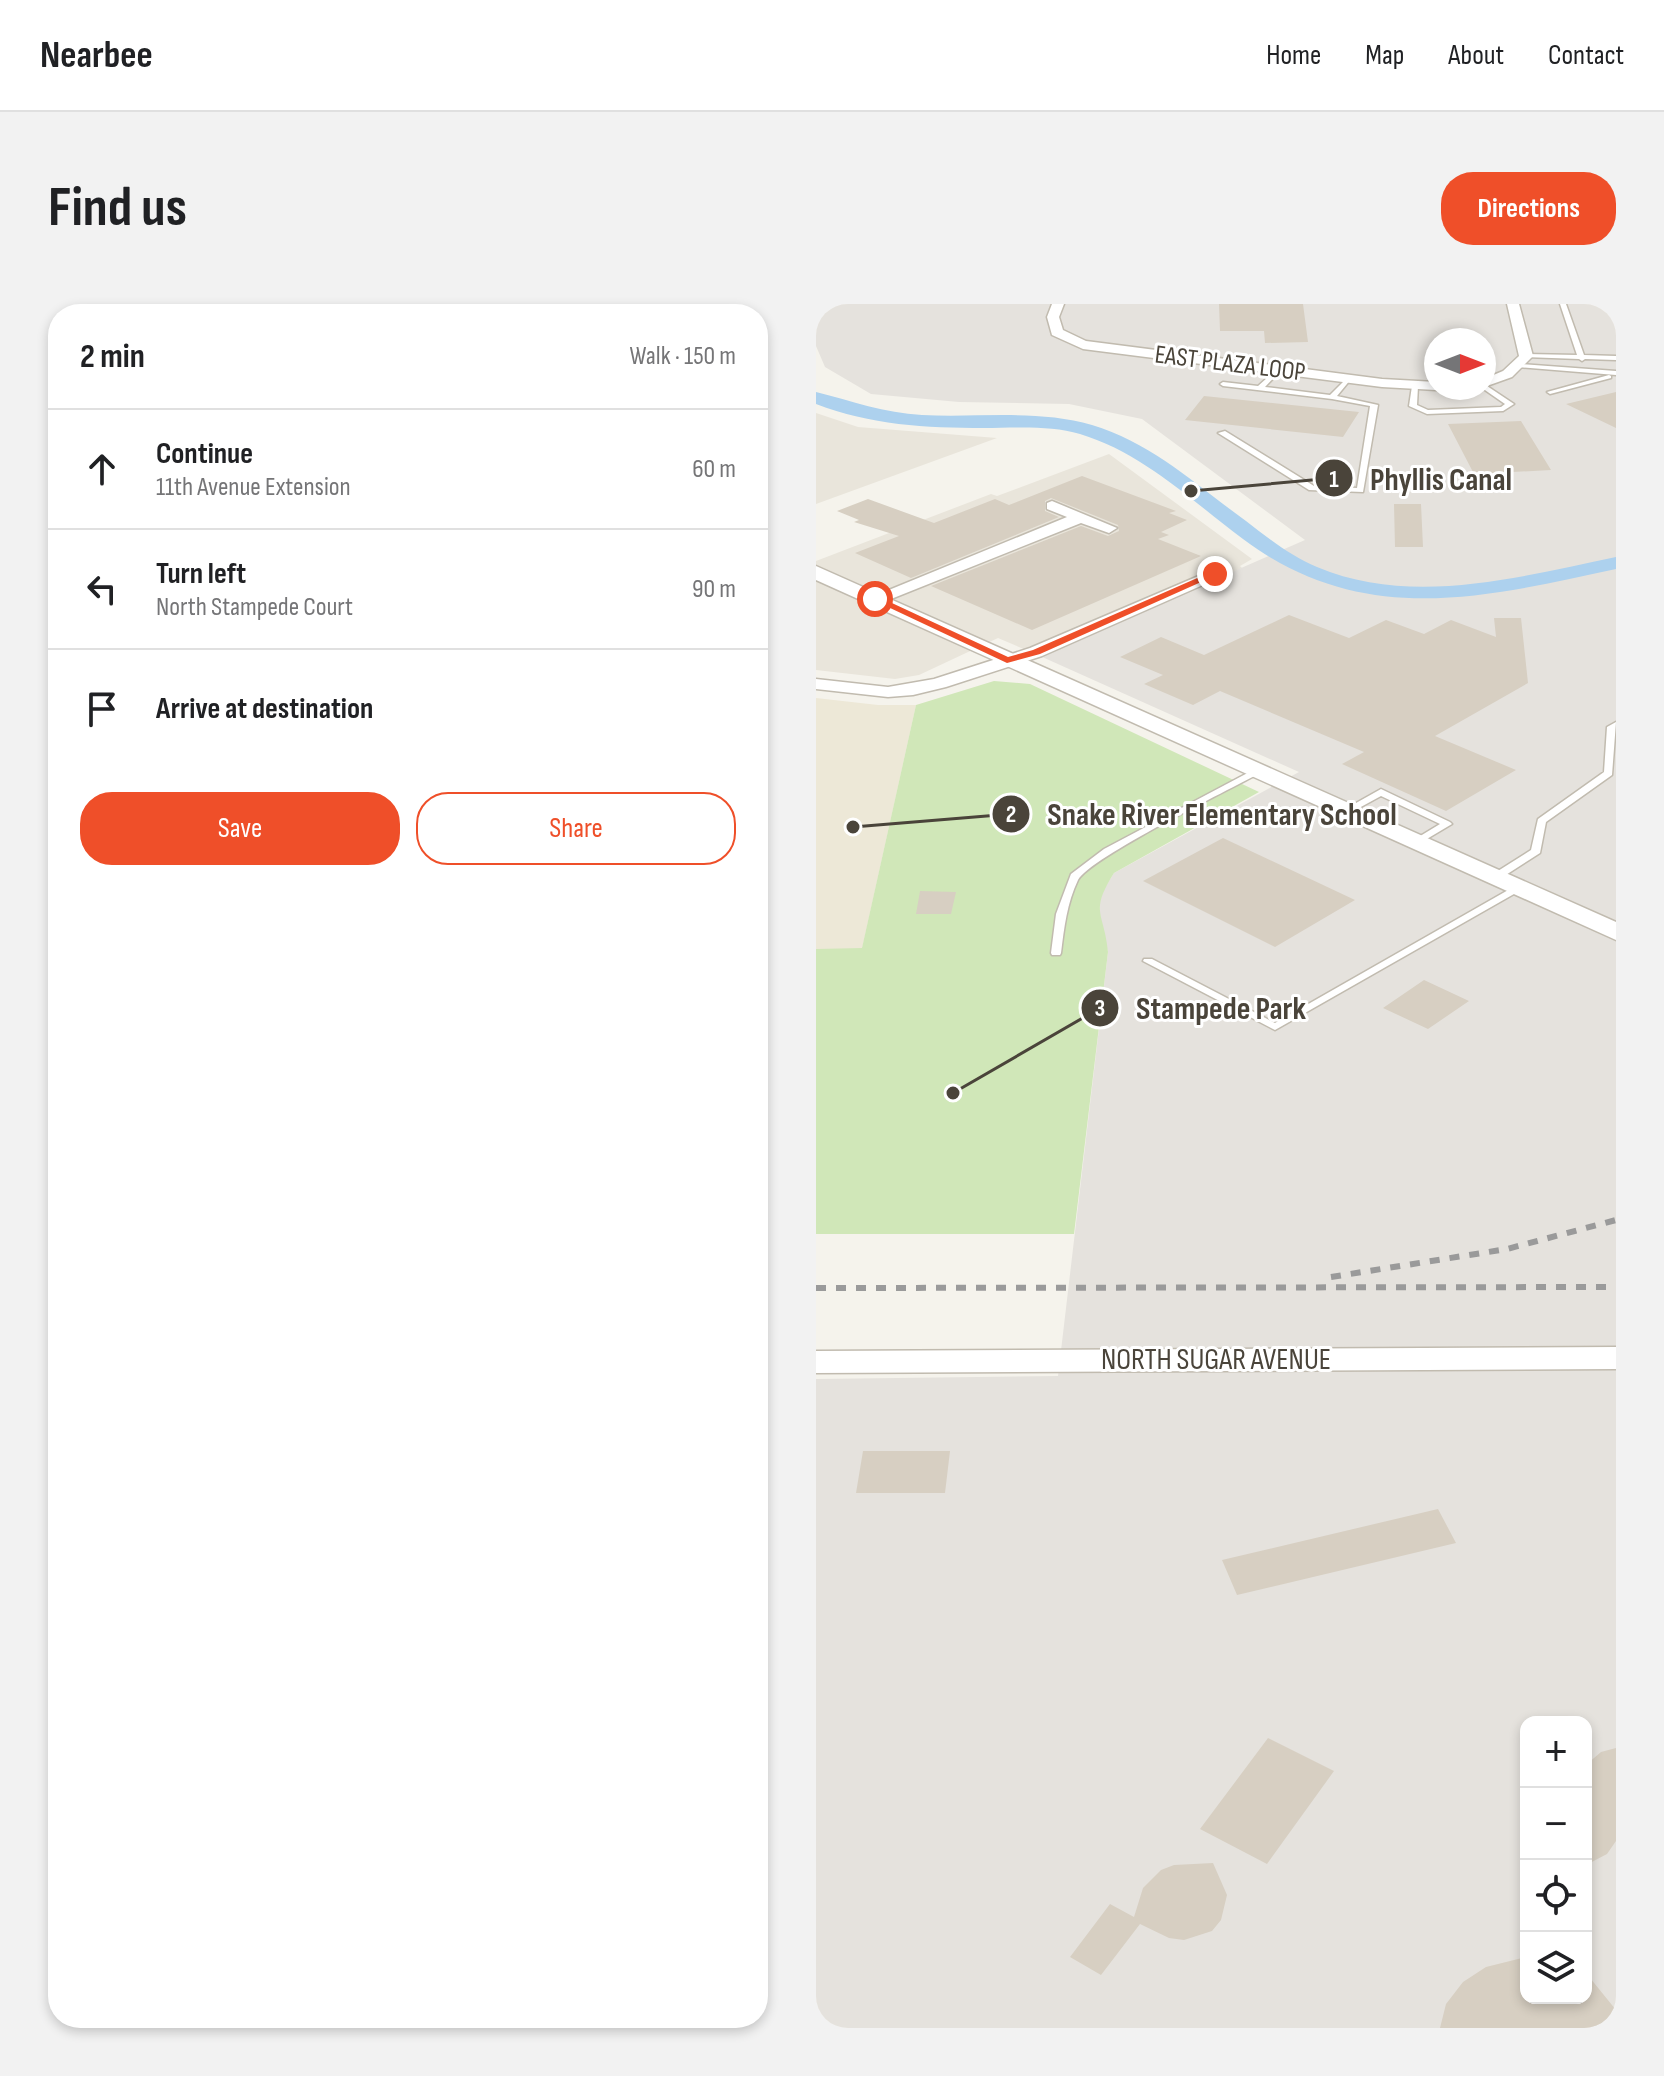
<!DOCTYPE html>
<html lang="en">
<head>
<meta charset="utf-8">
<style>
	:root { --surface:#fff; --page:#f2f2f2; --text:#202124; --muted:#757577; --line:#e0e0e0; --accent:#ef4f29 }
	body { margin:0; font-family:"Sofia Sans Condensed",sans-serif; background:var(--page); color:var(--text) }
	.controls { position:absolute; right:24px; bottom:24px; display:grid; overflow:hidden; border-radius:16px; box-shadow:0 4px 12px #0003 }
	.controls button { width:72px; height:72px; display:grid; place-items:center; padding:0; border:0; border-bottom:2px solid var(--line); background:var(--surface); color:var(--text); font:40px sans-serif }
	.compass { position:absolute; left:608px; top:24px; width:72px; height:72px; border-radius:50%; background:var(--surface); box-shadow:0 4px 12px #0003; rotate:90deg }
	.stop { position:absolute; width:24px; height:24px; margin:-18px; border:6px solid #ef4f29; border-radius:50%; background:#fff }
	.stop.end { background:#ef4f29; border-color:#fff; box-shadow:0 2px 8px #0008 }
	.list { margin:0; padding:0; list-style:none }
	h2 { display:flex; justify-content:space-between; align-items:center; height:104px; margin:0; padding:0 32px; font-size:34px }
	h2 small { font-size:26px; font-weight:400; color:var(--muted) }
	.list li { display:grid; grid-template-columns:52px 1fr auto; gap:24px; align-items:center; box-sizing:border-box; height:120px; padding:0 32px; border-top:2px solid var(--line) }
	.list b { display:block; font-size:30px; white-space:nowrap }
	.list p { margin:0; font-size:26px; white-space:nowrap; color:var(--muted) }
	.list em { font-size:26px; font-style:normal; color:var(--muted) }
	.actions { display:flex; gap:16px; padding:24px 32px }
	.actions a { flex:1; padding:18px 0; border:2px solid var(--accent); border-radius:32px; text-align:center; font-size:28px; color:var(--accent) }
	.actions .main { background:var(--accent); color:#fff }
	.icon { flex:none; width:44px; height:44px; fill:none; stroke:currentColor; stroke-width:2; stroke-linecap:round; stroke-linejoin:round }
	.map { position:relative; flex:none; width:800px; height:1724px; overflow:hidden; border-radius:32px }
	header { display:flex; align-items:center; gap:48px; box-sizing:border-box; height:112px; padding:0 40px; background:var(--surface); border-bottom:2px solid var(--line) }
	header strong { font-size:38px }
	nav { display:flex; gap:44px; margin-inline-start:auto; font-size:28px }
	.intro { display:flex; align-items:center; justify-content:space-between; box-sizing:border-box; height:192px; padding:0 48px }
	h1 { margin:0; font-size:56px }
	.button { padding:20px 36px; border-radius:32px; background:var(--accent); color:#fff; font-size:28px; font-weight:700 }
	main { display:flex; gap:48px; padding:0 48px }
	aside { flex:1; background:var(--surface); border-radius:32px; box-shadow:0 4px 12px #0003 }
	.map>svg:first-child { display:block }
</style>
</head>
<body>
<header>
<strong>Nearbee</strong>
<nav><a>Home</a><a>Map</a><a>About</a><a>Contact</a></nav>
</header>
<div class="intro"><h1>Find us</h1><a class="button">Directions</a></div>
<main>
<aside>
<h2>2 min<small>Walk · 150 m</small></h2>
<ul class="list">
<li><svg class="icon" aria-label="ahead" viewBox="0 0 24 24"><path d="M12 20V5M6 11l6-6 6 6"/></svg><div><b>Continue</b><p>11th Avenue Extension</p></div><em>60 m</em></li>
<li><svg class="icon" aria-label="left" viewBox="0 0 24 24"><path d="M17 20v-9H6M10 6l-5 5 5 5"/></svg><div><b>Turn left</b><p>North Stampede Court</p></div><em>90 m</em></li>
<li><svg class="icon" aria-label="arrive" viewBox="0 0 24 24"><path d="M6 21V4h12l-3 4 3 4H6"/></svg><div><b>Arrive at destination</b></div></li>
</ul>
<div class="actions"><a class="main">Save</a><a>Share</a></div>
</aside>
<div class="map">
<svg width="800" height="1724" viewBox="0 0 800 1724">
	<rect width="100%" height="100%" fill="#f5f3ec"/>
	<path fill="#e9e5db" d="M0 109 42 123 181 134 0 200Z
		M293 150 436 255 424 262 426 264 224 352 182 334 103 371 79 375 0 366V257L175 190 181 192Z"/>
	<path fill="#e5e2dd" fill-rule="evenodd" d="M0 0H800V1724H0V1075L242 1072 292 648 284 617V591L298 569 483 468 224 352 489 236 326 115 253 100 143 98 55 90 9 63 0 42ZM620 36H668V84H620ZM710 1418H770V1694H710Z"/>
	<path fill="#ede8d7" d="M0 394 62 401H100L46 645H0Z"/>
	<path fill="#d0e7b8" d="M178 377 214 380 443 488 298 569C273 609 288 607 292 648L258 930H0V645L46 644 100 401Z"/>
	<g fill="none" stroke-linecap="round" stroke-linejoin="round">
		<path fill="#add1ee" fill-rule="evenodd" d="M0 88C36 97 68 109 106 111 162 114 222 105 276 121 336 139 380 181 430 217 452 234 475 252 501 263 596 303 704 273 800 253V265C666 294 546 324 427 235 376 197 327 149 264 130 234 121 199 124 168 124 110 124 54 121 0 100Z"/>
	</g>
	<path fill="#d7cfc2" d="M403 0H487L492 38 449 39 448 27H404Z
		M800 88V124L750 100Z
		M388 92 543 108 527 133 369 116Z
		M705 117 735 166 658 170 632 120Z
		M266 172 360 207 353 209 371 216 345 228 353 231 342 235 385 252 216 326 115 282 265 222 292 232 303 227 302 221 235 194 229 197V207L243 213 95 274 39 249 83 232 38 218 43 216 21 207 52 195 118 219 179 195 193 201Z
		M578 200H605L607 243H579Z
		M473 311 533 334 570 316 608 330 635 316 680 333 678 314H705L712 379 619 432 700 466 630 507 526 460 548 448 404 387 377 401 328 380 347 371 304 353 345 333 388 351Z
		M407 534 539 596 459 643 327 577Z
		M104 587 140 588 135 610H100Z
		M608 676 653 697 612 725 567 704Z
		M47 1147H134L129 1189H40Z
		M622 1205 640 1239 421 1291 406 1256Z
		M452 1434 518 1467 451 1560 384 1525Z
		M800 1444V1537L791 1550 770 1561 771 1460 785 1448Z
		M397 1559 411 1591 405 1616 396 1627 368 1636 353 1634 324 1620 285 1671 254 1653 294 1600 318 1613 327 1584 345 1566 358 1561Z
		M710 1653V1694H770V1669L800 1706V1724H624L630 1700 647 1678 670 1663Z"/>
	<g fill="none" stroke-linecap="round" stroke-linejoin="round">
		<defs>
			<path id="service" d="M744 0H750L768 51 800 52V56L769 55 766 57 763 55 708 53 707 52 710 50 761 51Z
				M703 60 800 67V71L701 63V61Z
				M462 64 465 66 449 83 514 91 532 73 535 75 521 92 562 101 547 188 493 186 402 129 409 127 498 182 541 184 554 102 516 95 407 82 404 80 407 78 442 82Z
				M793 71 795 72V74L734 90 731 88Z
				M599 80 602 82 601 101 612 106 685 103 689 100 666 84H668V80L698 100 687 107 611 110 593 102 596 82Z
				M800 418 796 471 730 518 724 549 682 576H674V572L715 546 722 515 788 468 791 423Z
				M441 464 444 465V469C413 486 275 553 262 576 251 599 248 624 245 649L244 651H236L235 649 240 610 255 570 288 545Z
				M565 485 634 518 636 520 599 542 594 539 596 537 624 520 565 492 532 510H526L524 508Z
				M701 581 706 584 705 586 459 726 327 657 328 655H336L459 719Z"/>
			<path id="minor" d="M236 0H248L243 13 247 26 270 37 566 75 620 78V84H626L620 86 566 83 267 45 236 31 231 13Z
				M691 0H703L717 52 696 73 668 83V75L687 67 703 52Z
				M236 197 301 224 293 229 265 219 65 299H53L51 295 251 213 231 205V199Z
				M399 265 407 270 405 273 226 352 130 383 97 391 72 393 0 385V375L72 383 118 375 214 344Z"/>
			<path id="tertiary" d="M0 262 800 618V636L0 276Z
				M800 1043V1065L0 1069V1047Z"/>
		</defs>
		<use href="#service" stroke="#c1bbaf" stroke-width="3"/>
		<use href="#minor" stroke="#c1bbaf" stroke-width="3"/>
		<use href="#tertiary" stroke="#c1bbaf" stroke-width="3"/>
		<use href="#service" fill="#fff" fill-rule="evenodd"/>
		<use href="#minor" fill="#fff" fill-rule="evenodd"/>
		<use href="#tertiary" fill="#fff" fill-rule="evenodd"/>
		<path stroke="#9a9a9a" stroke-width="6" stroke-dasharray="10 10" stroke-linecap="butt" d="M515 973 691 945 800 916
			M0 984 800 983"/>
	</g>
	<path fill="#ef4f29" d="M395 268 403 270 224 350 191 359 55 295 63 293 192 353 217 346Z"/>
	<g text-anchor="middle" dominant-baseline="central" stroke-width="6" stroke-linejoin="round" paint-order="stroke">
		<g font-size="26" fill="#4a443a" stroke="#fff">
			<text transform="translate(414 60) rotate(7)">EAST PLAZA LOOP</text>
		</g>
		<g font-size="30" fill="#4a443a" stroke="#fff">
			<text x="400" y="1056">NORTH SUGAR AVENUE</text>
		</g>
	</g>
	<path fill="none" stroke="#4a443a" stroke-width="3" d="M375 187L518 174M37 523L195 510M137 789L284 704"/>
	<g fill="#4a443a" stroke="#fff" stroke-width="3">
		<circle cx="375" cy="187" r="8"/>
		<circle cx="37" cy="523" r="8"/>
		<circle cx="137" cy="789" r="8"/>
		<circle cx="518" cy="174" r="20"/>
		<circle cx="195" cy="510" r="20"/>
		<circle cx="284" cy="704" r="20"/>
	</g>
	<g font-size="24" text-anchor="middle" font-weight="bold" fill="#fff">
		<text x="518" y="183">1</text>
		<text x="195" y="518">2</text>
		<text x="284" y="712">3</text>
	</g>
	<g font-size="32" text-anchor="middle" font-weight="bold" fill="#4a443a" stroke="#fff" stroke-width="6" stroke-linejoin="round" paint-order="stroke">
		<text x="625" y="186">Phyllis Canal</text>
		<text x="406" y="521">Snake River Elementary School</text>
		<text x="405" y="715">Stampede Park</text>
	</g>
</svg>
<div class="controls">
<button>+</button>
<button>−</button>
<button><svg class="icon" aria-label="locate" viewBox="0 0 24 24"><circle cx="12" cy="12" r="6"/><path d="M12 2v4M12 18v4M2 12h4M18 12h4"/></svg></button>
<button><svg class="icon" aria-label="layers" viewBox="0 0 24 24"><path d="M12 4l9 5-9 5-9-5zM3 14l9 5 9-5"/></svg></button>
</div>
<svg class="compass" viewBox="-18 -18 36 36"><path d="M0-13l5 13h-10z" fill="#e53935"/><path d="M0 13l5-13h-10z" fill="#757577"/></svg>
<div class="stop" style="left:59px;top:295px"></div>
<div class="stop end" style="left:399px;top:270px"></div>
</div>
</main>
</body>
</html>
